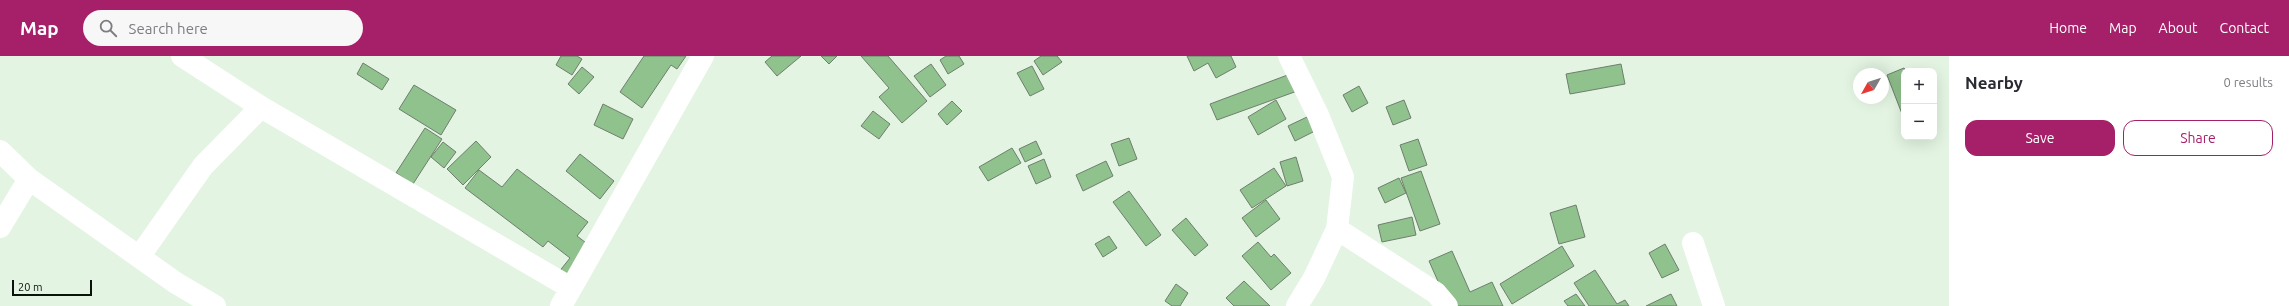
<!DOCTYPE html>
<html lang="en">
<head>
<meta charset="utf-8">
<style>
	:root { --surface:#fff; --page:#f7f7f7; --text:#2b2b33; --muted:#7c7c81; --line:#e1e1e2; --accent:#a61f69 }
	body { margin:0; font-family:Ubuntu,sans-serif; background:var(--page); color:var(--text) }
	.controls { position:absolute; right:12px; top:12px; display:grid; overflow:hidden; border-radius:8px; box-shadow:0 4px 16px #0002 }
	.controls button { width:36px; height:36px; display:grid; place-items:center; padding:0; border:0; border-bottom:1px solid var(--line); background:var(--surface); color:var(--text); font:20px sans-serif }
	.compass { position:absolute; left:1853px; top:12px; width:36px; height:36px; border-radius:50%; background:var(--surface); box-shadow:0 4px 16px #0002; rotate:231deg }
	.scale { position:absolute; left:12px; bottom:10px; width:80px; box-sizing:border-box; padding-left:4px; border:2px solid #0b110b; border-top:0; font-size:11px; line-height:14px; white-space:nowrap; color:#0b110b; -webkit-text-stroke:3px #e3f4e2; paint-order:stroke }
	.list { margin:0; padding:0; list-style:none }
	h2 { display:flex; justify-content:space-between; align-items:center; height:52px; margin:0; padding:0 16px; font-size:17px }
	h2 small { font-size:13px; font-weight:400; color:var(--muted) }
	.actions { display:flex; gap:8px; padding:12px 16px }
	.actions a { flex:1; padding:9px 0; border:1px solid var(--accent); border-radius:12px; text-align:center; font-size:14px; color:var(--accent) }
	.actions .main { background:var(--accent); color:#fff }
	.icon { flex:none; width:22px; height:22px; fill:none; stroke:currentColor; stroke-width:2; stroke-linecap:round; stroke-linejoin:round }
	.map { position:relative; flex:none; width:1949px; height:250px; overflow:hidden }
	header { display:flex; align-items:center; gap:24px; box-sizing:border-box; height:56px; padding:0 20px; background:var(--accent); color:#fff }
	header strong { font-size:19px }
	nav { display:flex; gap:22px; margin-inline-start:auto; font-size:14px }
	.search { width:280px; height:36px; background:var(--page); display:flex; align-items:center; gap:10px; box-sizing:border-box; padding:0 14px; border-radius:22px; color:var(--muted); font-size:15px }
	main { display:flex }
	aside { flex:1; background:var(--surface) }
	.map>svg:first-child { display:block }
</style>
</head>
<body>
<header>
<strong>Map</strong>
<div class="search"><svg class="icon" aria-label="search" viewBox="0 0 24 24"><circle cx="10" cy="10" r="6"/><path d="M15 15l6 6"/></svg>Search here</div>
<nav><a>Home</a><a>Map</a><a>About</a><a>Contact</a></nav>
</header>
<main>
<div class="map">
<svg width="1949" height="250" viewBox="0 0 1949 250">
	<rect width="100%" height="100%" fill="#e3f4e2"/>
	<path fill="#90c28d" stroke="#6f7e6e" d="M561 0H577L582 3 572 19 556 9Z
		M644 0H686L677 13 671 9 642 52 620 36Z
		M772 0H801L777 20 765 6Z
		M821 0H837L829 8Z
		M861 0H888L927 45 902 67 879 41 889 32Z
		M946 0H959L964 8 948 18 940 4Z
		M1041 0H1057L1062 6 1043 19 1034 5Z
		M1187 0H1231L1236 11 1216 22 1208 7 1194 15Z
		M363 7 389 23 382 34 357 18Z
		M931 8 946 29 930 41 914 20Z
		M1621 8 1625 28 1570 38 1566 18Z
		M1032 10 1044 33 1030 40 1017 17Z
		M582 11 594 21 579 38 568 28Z
		M1904 12 1906 15 1904 63 1887 19Z
		M1293 17 1300 34 1217 64 1210 48Z
		M414 29 456 54 441 79 399 53Z
		M1359 30 1368 47 1352 56 1343 39Z
		M1276 44 1286 63 1258 79 1248 61Z
		M1404 44 1411 62 1393 69 1386 51Z
		M952 45 962 55 947 69 938 58Z
		M603 48 633 63 623 83 594 69Z
		M873 55 890 68 879 83 861 70Z
		M1307 61 1315 75 1295 85 1288 70Z
		M425 72 442 83 413 128 396 117Z
		M1129 82 1137 103 1119 110 1111 88Z
		M1418 83 1427 109 1409 115 1400 89Z
		M476 85 491 101 463 129 447 113Z
		M1036 85 1042 98 1025 106 1019 93Z
		M443 86 456 96 444 112 431 101Z
		M1012 92 1021 107 988 125 979 111Z
		M580 98 614 125 600 143 566 115Z
		M1296 101 1303 125 1287 130 1280 106Z
		M1044 103 1051 121 1036 128 1028 110Z
		M1106 105 1113 120 1083 135 1076 119Z
		M1274 112 1286 130 1252 152 1240 134Z
		M517 113 588 166 577 180 594 193 569 226 558 217 570 202 548 185 543 191 465 132 479 114 502 131Z
		M1421 115 1440 168 1420 175 1401 122Z
		M1399 122 1406 137 1385 147 1378 132Z
		M1129 135 1161 179 1146 190 1113 146Z
		M1266 144 1280 163 1256 181 1242 162Z
		M1576 149 1585 181 1559 188 1550 157Z
		M1412 161 1416 179 1382 186 1378 169Z
		M1186 162 1208 189 1195 200 1172 174Z
		M1109 180 1117 192 1103 201 1095 188Z
		M1258 186 1271 201 1274 198 1291 217 1271 234 1242 200Z
		M1665 188 1679 214 1662 222 1649 197Z
		M1562 190 1574 210 1512 248 1500 228Z
		M1452 195 1470 236 1492 226 1503 250H1449L1429 205Z
		M1595 214 1617 248 1625 244 1629 250H1589L1574 227Z
		M1244 225 1270 250H1234L1226 242Z
		M1176 228 1188 237 1180 250H1172L1165 245Z
		M1576 238 1585 250H1568L1564 245Z
		M1671 238 1677 250H1646Z"/>
	<g fill="none" stroke-linecap="round" stroke-linejoin="round">
		<path stroke="#fff" stroke-width="22" d="M182 0 261 51 571 232
			M1289 0 1318 59 1343 121 1337 173 1314 222 1297 250
			M0 95 29 123 176 227 215 250
			M0 171 29 123
			M1337 173 1436 237 1447 250
			M1693 187 1714 250
			M139 201 203 110 261 51
			M561 250 703 0"/>
	</g>
</svg>
<div class="controls">
<button>+</button>
<button>−</button>
</div>
<svg class="compass" viewBox="-18 -18 36 36"><path d="M0-13l5 13h-10z" fill="#e53935"/><path d="M0 13l5-13h-10z" fill="#7c7c81"/></svg>
<div class="scale">20 m</div>
</div>
<aside>
<h2>Nearby<small>0 results</small></h2>
<ul class="list">
</ul>
<div class="actions"><a class="main">Save</a><a>Share</a></div>
</aside>
</main>
</body>
</html>
